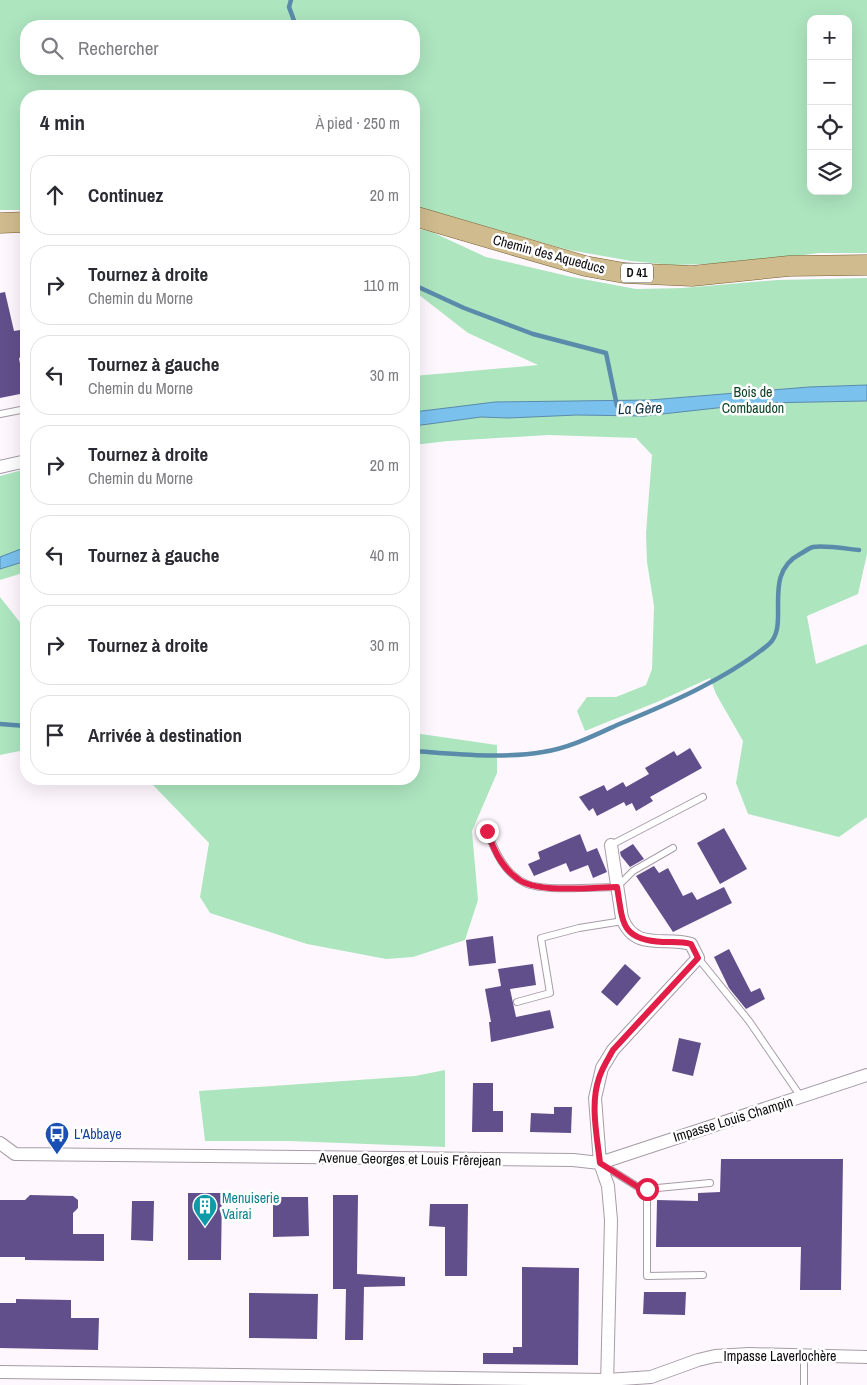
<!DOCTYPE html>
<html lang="fr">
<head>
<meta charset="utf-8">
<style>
	:root { --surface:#fff; --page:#f2f2f3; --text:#2b2b33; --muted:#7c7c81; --line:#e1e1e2 }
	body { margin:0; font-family:"Archivo Narrow",sans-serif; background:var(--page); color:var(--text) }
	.controls { position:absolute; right:15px; top:15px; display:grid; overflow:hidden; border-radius:10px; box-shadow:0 5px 20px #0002 }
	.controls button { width:45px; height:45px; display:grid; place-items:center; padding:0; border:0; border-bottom:1px solid var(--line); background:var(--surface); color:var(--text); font:25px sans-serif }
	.stop { position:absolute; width:15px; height:15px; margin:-11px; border:4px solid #e11d48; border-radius:50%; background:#fff }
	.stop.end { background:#e11d48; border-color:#fff; box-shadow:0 1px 5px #0008 }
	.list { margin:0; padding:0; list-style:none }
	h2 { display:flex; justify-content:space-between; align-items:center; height:65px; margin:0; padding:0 20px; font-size:21px }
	h2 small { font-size:16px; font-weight:400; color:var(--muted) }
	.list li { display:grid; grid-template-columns:32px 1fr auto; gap:15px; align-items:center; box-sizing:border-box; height:80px; margin:0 10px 10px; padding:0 10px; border:1px solid var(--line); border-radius:20px }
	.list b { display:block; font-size:19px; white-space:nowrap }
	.list p { margin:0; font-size:16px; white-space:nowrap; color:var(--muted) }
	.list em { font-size:16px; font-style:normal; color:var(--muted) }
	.icon { flex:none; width:28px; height:28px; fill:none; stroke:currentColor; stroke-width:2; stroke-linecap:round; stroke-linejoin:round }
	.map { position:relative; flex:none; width:867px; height:1385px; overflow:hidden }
	.search { position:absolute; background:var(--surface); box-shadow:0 5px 20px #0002; left:20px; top:20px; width:400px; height:55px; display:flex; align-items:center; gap:12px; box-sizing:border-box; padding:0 18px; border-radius:20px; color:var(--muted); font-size:19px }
	.panel { position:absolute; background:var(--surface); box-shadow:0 5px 20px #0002; left:20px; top:90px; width:400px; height:695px; border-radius:20px }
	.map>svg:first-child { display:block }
</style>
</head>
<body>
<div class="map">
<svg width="867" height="1385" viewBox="0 0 867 1385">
	<rect width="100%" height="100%" fill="#fef8fe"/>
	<path fill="#ade5bf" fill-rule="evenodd" d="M0 0H867V253H819L743 263 672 265 631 261 569 250 414 206V96H26V210H0ZM811 19H848V191H811ZM26 26H414V69H26Z
		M414 228 432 232 486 257 572 277 636 289 683 288 777 280 867 278V554L858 594 807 616 816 664 867 644V817L839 837 748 814 736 783 743 741 716 694 710 678 657 702 585 731 577 711 587 697H616L646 685 652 669 654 606 647 562 646 533 652 455 636 438 549 435 448 441 414 445V376L538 365 468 333 414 291Z
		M26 469V572L0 580V476Z
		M0 597 26 630V729L20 751 0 755Z
		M414 733 497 745V773L472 831 478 900 465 940 413 957 386 959 307 944 210 913 200 897 209 843 153 785 144 779H414Z
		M445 1070V1147L289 1141H205L199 1091 415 1076Z"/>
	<path fill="#7ac1ee" stroke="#5a8bab" d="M867 385V401L762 403 644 416 577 415 508 418 481 417 414 426V412L495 402 650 400 809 387Z
		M26 547V561L0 569V557Z"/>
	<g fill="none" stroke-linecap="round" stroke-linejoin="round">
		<path stroke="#5a8bab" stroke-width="4.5" d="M291 0 289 7 296 26
			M312 69 313 72
			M414 285 464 308 533 334 606 353 617 406
			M0 724 26 726
			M414 751C456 754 501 759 543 752 569 748 593 736 617 725 666 705 727 679 768 645 792 626 760 575 800 554 804 552 809 548 813 547 824 545 848 549 859 550"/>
	</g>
	<path fill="#614f8b" d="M5 292 14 331 26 329V356L19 358 25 393 0 398V293Z
		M690 748 702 768 650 797 653 801 636 811 632 803 626 806 624 802 597 816 593 808 589 811 579 797 604 785 607 791 623 782 626 787 649 774 645 768 674 751 677 756Z
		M724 828 747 869 720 884 697 843Z
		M580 834 587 852 597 848 607 872 593 878 588 865 570 872 566 863 534 876 528 864 540 859 538 852Z
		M633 844 644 859 630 867 621 856 620 852Z
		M654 866 659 873 668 868 683 896 692 892 697 900 724 887 732 903 673 932 636 876Z
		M493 936 496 963 469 966 466 940Z
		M729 949 751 992 760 988 765 999 746 1009 729 988 714 957Z
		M533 964 536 985 510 989 516 1017 550 1010 554 1028 491 1042 489 1022H491L485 989 501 986 498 969Z
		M625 964 641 978 617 1006 601 992Z
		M679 1038 701 1043 693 1076 672 1071Z
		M473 1083H493V1111H503V1132H472Z
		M554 1107H572L571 1133 530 1132 531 1113 554 1114Z
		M721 1159H843L841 1290H800L801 1247H656L657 1200 698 1201V1193L720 1192Z
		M188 1193H222L221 1260H188Z
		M30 1195 73 1196 78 1200V1208L73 1213V1234H104V1261L25 1260V1257H0V1200H25Z
		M333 1195H358L357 1274 405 1277V1286L364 1287 363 1340H345L346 1289H333Z
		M273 1197H308L309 1236 273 1237Z
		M132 1201H154L153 1241 131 1240Z
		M430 1204H468L467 1276H445V1227L429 1226Z
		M522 1267 579 1268 578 1365 483 1364V1353H513V1347H522Z
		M644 1292H686L685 1315 643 1314Z
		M249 1293 318 1294 317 1339 249 1338Z
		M16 1299 71 1300V1318H99L98 1350 0 1348V1303H16Z"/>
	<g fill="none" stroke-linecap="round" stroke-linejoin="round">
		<defs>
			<path id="lane" d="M0 414 26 409
				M487 831C495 851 504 873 525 883 543 892 596 887 617 887L633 871 673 848
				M611 845 703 797
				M698 958 749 1021 801 1097
				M517 1002 550 993 541 938 579 928 623 921
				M603 1165 638 1187 647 1189 710 1183
				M647 1189V1276L703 1275
				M804 1355V1385"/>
			<path id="street" d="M0 467 26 461
				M0 1143 15 1154 573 1160 600 1163 867 1075
				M0 1372 607 1380 651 1377 698 1360 715 1356 749 1354 867 1357
				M607 1385 611 1220 608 1186 600 1163 595 1098 602 1068 613 1050 698 958 691 944C665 936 635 952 622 918L611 845"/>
			<path id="primary" d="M414 216 585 266 624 273 692 276 789 266 867 265
				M0 223 26 222"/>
		</defs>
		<use href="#lane" stroke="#a69ca6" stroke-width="8"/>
		<use href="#street" stroke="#a69ca6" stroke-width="14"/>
		<use href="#primary" stroke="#776030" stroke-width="21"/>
		<use href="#lane" stroke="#fff" stroke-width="6"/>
		<use href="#street" stroke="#fff" stroke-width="12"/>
		<use href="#primary" stroke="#cfbb8d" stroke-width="20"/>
	</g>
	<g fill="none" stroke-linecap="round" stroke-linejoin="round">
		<path stroke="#e11d48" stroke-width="6" d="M487 831C494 850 501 867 518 879 537 894 593 887 617 887 623 922 620 940 663 942 673 942 682 941 691 944L698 958 613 1050C608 1059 602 1068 599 1078 590 1104 597 1136 600 1163L638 1187 647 1189"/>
	</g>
	<defs>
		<symbol id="bus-pin" viewBox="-11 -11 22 30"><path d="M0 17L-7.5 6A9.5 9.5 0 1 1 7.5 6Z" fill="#1a4fb4" stroke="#fff"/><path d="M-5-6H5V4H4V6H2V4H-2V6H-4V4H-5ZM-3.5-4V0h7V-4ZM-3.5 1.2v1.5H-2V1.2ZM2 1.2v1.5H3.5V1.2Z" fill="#fff"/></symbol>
		<symbol id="building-pin" viewBox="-11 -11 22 30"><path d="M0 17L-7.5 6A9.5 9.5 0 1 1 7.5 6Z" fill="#0f9aa8" stroke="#fff"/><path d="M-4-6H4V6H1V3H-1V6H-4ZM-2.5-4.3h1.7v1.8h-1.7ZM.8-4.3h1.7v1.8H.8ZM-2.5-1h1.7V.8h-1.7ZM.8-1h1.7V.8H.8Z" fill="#fff"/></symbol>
	</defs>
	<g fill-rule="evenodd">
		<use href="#bus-pin" x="43" y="1120" width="28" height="38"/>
		<use href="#building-pin" x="191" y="1192" width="28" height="38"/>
	</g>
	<g text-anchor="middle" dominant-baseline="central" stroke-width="5" stroke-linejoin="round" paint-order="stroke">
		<rect fill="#fff" stroke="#575557" stroke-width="1" x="621" y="263.5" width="32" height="19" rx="4"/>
		<g font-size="12" font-weight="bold" fill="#0f0c0f">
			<text x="637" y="273">D 41</text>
		</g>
		<g font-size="14" fill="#0f0c0f" stroke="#fff">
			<text transform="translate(549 254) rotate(15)">Chemin des Aqueducs</text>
			<text transform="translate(733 1119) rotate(-17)">Impasse Louis Champin</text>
			<text transform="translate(410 1159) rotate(1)">Avenue Georges et Louis Frêrejean</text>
			<text x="780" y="1356">Impasse Laverlochère</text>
		</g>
		<g font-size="14" fill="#0c4326" stroke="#fff">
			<text x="753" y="392">Bois de<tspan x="753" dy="16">Combaudon</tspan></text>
		</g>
		<g font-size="14" fill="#164399" stroke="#fff" text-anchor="start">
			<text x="74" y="1134">L'Abbaye</text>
		</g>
		<g font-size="14" fill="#0d838f" stroke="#fff" text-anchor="start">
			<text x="222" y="1198">Menuiserie<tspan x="222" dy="16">Vairai</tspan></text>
		</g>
		<g font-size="15" font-style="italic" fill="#103043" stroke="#fff">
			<text transform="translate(640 408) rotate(-2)">La Gère</text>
		</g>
	</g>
</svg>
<div class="controls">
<button>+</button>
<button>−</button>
<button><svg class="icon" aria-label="locate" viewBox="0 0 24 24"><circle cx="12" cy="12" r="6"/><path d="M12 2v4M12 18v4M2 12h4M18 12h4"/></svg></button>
<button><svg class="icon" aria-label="layers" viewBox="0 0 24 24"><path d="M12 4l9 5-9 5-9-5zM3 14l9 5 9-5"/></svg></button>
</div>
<div class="stop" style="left:647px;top:1189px"></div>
<div class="stop end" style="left:487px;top:831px"></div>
<div class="search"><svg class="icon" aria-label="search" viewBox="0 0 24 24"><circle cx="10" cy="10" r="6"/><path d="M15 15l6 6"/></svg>Rechercher</div>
<section class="panel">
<h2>4 min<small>À pied · 250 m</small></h2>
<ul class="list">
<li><svg class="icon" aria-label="ahead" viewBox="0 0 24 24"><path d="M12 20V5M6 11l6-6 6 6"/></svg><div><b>Continuez</b></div><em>20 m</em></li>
<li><svg class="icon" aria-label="right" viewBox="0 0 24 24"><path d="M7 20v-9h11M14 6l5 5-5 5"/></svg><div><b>Tournez à droite</b><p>Chemin du Morne</p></div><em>110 m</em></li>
<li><svg class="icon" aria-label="left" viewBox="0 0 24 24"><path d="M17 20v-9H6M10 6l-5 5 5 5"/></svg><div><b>Tournez à gauche</b><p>Chemin du Morne</p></div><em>30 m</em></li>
<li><svg class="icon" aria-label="right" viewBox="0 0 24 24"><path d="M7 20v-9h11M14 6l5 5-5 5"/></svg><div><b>Tournez à droite</b><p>Chemin du Morne</p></div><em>20 m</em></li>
<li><svg class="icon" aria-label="left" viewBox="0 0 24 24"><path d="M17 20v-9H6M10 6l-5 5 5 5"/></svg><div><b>Tournez à gauche</b></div><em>40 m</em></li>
<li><svg class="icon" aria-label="right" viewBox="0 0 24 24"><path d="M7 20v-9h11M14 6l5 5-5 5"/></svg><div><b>Tournez à droite</b></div><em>30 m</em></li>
<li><svg class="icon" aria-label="arrive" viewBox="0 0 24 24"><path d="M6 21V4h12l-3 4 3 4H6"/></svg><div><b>Arrivée à destination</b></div></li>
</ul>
</section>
</div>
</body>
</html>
